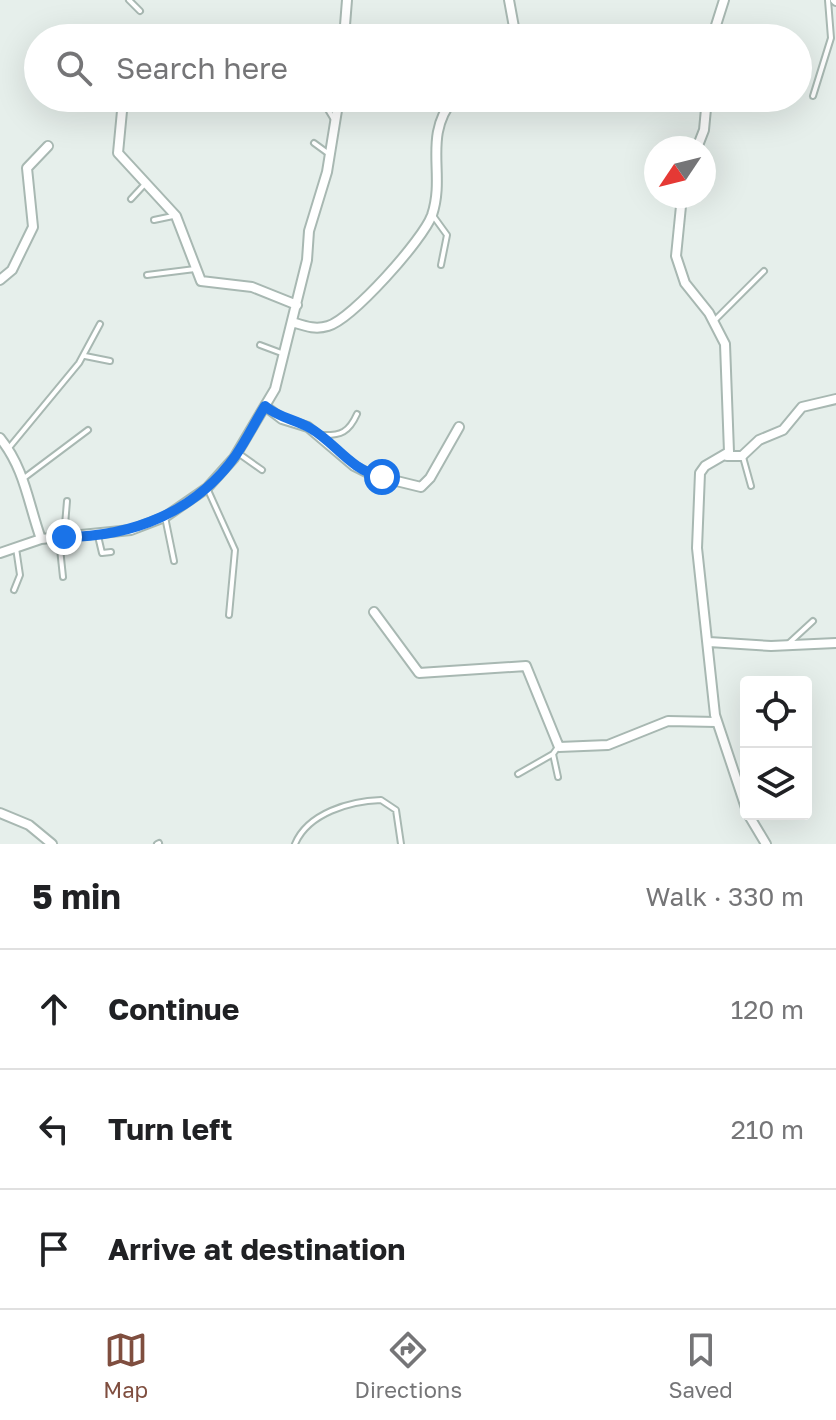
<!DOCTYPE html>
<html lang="en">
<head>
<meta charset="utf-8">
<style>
	:root { --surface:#fff; --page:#f6f6f6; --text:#202124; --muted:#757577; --line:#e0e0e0; --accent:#7f4e3f }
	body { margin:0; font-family:"Golos Text",sans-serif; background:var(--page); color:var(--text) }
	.controls { position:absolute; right:24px; bottom:24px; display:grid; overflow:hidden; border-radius:8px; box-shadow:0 8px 32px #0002 }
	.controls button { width:72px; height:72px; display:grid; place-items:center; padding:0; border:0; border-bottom:2px solid var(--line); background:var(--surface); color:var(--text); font:40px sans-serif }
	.compass { position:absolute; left:644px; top:136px; width:72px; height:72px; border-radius:50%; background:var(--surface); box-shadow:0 8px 32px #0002; rotate:235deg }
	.stop { position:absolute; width:24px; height:24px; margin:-18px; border:6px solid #1a73e8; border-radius:50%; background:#fff }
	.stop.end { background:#1a73e8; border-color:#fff; box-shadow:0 2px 8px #0008 }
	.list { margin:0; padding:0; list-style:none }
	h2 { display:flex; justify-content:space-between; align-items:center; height:104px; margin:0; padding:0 32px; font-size:34px }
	h2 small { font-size:26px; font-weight:400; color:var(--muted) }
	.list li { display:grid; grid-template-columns:52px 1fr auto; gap:24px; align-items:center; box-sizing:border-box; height:120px; padding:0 32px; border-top:2px solid var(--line) }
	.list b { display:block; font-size:30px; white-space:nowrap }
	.list em { font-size:26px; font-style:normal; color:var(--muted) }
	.icon { flex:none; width:44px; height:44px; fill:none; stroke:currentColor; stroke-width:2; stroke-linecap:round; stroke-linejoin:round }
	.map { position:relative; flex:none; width:836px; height:844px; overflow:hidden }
	.search { position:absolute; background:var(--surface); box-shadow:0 8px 32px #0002; left:24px; right:24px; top:24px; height:88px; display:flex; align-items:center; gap:20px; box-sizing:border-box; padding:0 28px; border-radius:44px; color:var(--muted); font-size:30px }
	.sheet { height:464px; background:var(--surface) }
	nav { display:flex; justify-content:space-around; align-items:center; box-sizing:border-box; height:112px; border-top:2px solid var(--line); background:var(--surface); font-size:22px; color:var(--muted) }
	nav a { display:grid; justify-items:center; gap:4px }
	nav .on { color:var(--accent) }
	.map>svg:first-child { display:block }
</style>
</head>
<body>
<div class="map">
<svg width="836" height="844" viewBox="0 0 836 844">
	<rect width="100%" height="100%" fill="#e6efeb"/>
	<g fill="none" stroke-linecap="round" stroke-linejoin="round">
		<defs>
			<path id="service" d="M129 0 140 11
				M813 96 831 38 828 0
				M321 98 333 118
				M314 143 329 154
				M131 199 144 185
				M434 217 447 235 441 265
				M154 220 173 216
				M147 275 195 269
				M714 321 764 271
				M260 345 284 354
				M85 356 110 361
				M321 435C341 436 349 432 357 414
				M8 449 79 363 100 324
				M238 453 262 470
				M743 457 751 486
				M24 478 88 430
				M207 488 235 550 229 615
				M165 517 174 561
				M98 536 102 553 111 552
				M64 537 67 501
				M59 539 63 577
				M14 590 20 575 16 548
				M788 644 813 621
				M553 754 558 777
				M518 774 553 754 558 747
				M157 844 159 843
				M295 844C308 813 350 801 381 800L396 810 401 844"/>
			<path id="minor" d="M509 0 516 38
				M835 0 836 1
				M344 38 347 0
				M712 38 724 0
				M122 111 118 153 176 216 201 281 252 287 297 305
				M697 148 704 130 707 98
				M682 196 676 256 685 283 709 313 725 344 729 452 705 466 700 473 697 548 715 715 746 808
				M0 280 12 270 33 227 27 168 48 146
				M292 322C305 326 315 330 328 326 352 319 423 240 432 215 446 173 422 137 454 98
				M265 406 282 419 308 427 354 466 372 475 421 487 430 478 459 427
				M0 438C25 469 28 503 41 539
				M727 456H742L759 440 783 430 802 407 836 399
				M0 553 41 539 131 530 165 517 207 488 234 458 275 389 307 260 309 231 327 172 339 98
				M374 612 419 673 526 666 559 747 608 745 668 721 716 722
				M709 642 771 646 836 643
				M0 813 29 825 52 844
				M748 814 766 844"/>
		</defs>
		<use href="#service" stroke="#a8b8b2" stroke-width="8"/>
		<use href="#minor" stroke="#a8b8b2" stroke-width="12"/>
		<use href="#service" stroke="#fff" stroke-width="4"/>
		<use href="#minor" stroke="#fff" stroke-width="8"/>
	</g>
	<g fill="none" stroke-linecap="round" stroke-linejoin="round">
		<path stroke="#1a73e8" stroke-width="10" d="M64 537C132 537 196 512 236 455 247 439 255 422 265 406 279 418 294 419 310 428 336 443 350 470 382 477"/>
	</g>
</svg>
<div class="controls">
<button><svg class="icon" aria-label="locate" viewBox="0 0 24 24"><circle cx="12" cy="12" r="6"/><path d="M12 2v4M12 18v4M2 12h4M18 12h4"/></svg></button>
<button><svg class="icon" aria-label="layers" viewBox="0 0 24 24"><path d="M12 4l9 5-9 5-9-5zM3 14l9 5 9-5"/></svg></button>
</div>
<svg class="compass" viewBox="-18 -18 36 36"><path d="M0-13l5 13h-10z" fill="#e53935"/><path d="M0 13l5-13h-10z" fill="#757577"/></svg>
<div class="stop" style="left:382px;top:477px"></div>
<div class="stop end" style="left:64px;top:537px"></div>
<div class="search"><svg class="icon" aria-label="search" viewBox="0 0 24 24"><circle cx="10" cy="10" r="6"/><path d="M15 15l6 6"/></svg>Search here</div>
</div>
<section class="sheet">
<h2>5 min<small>Walk · 330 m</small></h2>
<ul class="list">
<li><svg class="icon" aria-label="ahead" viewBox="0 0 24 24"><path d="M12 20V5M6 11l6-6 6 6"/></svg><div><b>Continue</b></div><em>120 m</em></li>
<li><svg class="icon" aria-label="left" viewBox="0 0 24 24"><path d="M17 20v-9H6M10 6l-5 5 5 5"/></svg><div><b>Turn left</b></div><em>210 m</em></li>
<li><svg class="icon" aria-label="arrive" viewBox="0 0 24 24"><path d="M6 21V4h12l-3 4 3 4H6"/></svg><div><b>Arrive at destination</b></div></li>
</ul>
</section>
<nav>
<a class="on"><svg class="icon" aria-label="map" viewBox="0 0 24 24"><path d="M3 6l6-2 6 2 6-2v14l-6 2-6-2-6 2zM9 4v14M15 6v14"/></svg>Map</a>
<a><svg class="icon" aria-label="directions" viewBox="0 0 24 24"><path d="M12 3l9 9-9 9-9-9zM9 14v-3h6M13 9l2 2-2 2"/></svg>Directions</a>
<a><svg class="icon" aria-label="saved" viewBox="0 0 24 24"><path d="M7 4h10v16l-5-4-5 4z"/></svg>Saved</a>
</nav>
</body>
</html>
